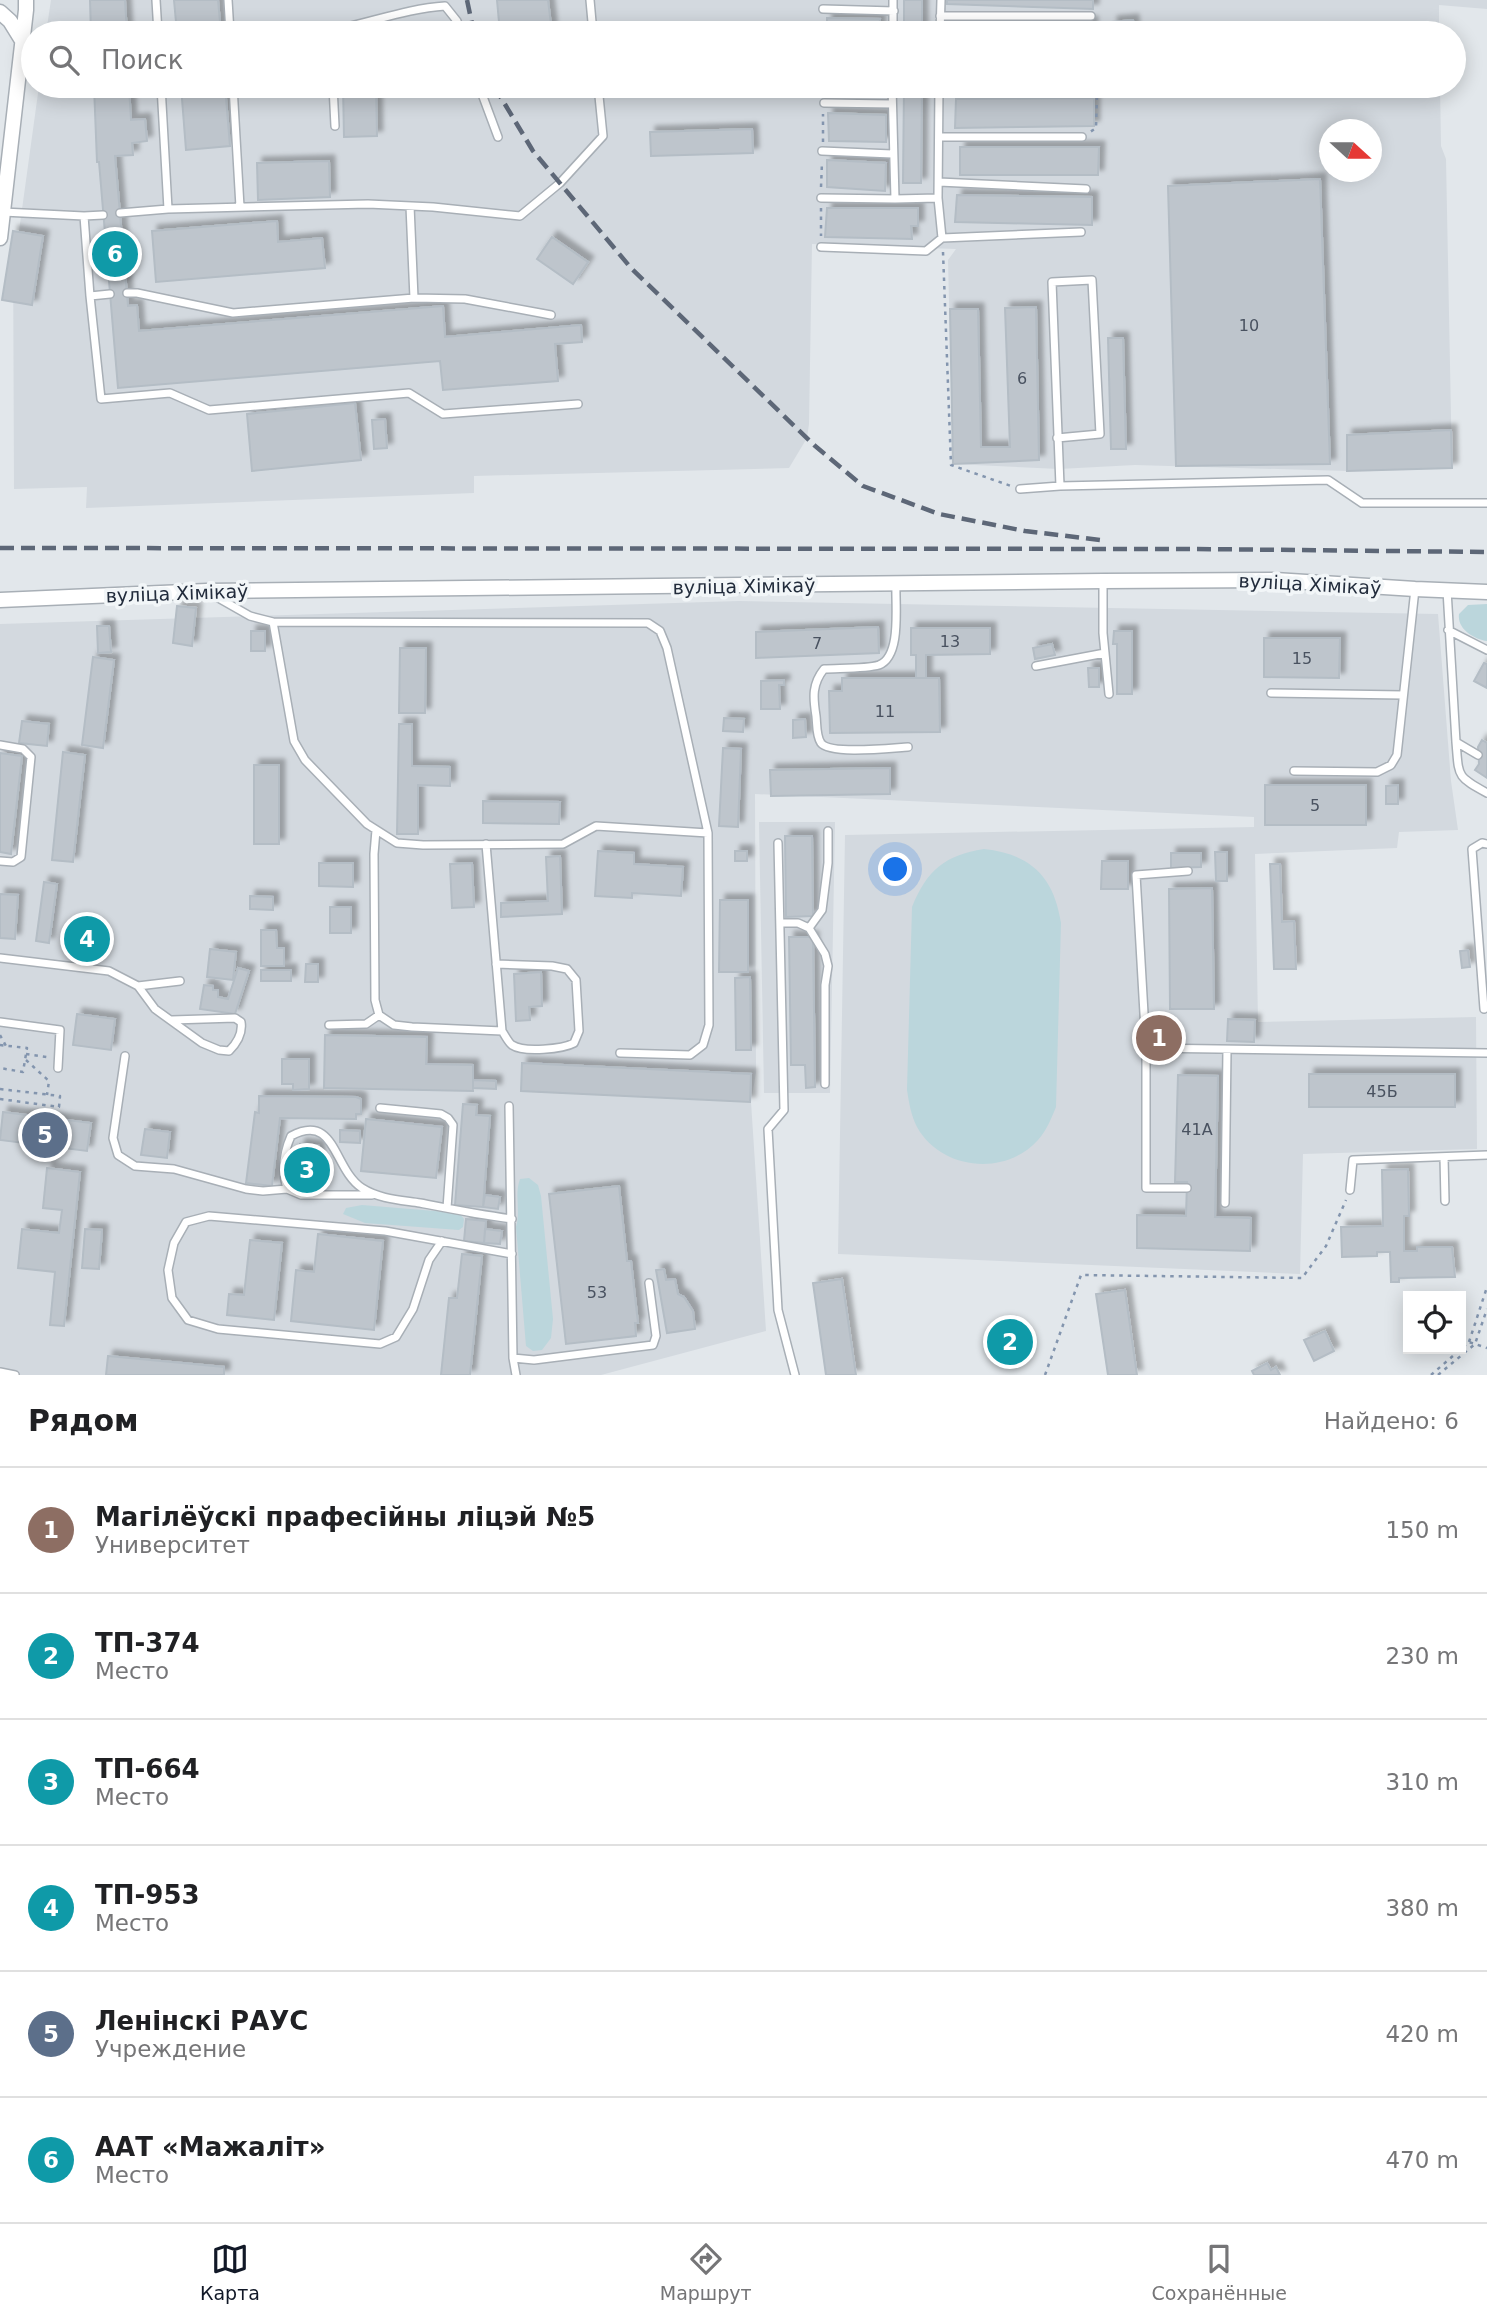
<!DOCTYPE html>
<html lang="ru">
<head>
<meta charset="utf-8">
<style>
	:root { --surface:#fff; --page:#f6f6f6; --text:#202124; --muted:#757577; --line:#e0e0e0; --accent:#111827 }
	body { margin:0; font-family:"DejaVu Sans",sans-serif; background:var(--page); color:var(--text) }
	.controls { position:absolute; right:21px; bottom:21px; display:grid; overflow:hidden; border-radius:0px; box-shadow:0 4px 18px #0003 }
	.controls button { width:63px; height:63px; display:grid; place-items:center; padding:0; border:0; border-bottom:2px solid var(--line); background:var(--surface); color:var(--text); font:35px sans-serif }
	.compass { position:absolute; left:1319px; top:119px; width:63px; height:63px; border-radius:50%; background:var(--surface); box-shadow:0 4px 18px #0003; rotate:111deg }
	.you { position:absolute; left:896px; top:870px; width:24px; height:24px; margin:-18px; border:5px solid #fff; border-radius:50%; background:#1a73e8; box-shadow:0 0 0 10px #1a73e833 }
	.badge { display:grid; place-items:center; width:46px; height:46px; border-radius:50%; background:var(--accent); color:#fff; font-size:23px; font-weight:700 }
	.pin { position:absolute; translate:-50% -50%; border:4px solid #fff; box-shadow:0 2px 7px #0006 }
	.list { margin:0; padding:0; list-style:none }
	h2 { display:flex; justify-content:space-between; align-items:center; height:91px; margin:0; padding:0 28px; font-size:30px }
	h2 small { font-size:23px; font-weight:400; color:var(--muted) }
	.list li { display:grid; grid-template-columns:46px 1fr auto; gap:21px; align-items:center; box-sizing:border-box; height:126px; padding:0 28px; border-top:2px solid var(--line) }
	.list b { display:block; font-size:26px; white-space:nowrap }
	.list p { margin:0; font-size:23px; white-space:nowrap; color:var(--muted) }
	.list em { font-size:23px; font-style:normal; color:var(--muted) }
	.icon { flex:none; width:38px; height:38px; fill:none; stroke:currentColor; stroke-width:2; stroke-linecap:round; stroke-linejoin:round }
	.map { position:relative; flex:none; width:1487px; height:1375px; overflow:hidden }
	.search { position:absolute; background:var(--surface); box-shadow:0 4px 18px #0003; left:21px; right:21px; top:21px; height:77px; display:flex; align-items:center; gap:18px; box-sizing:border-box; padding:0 24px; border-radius:38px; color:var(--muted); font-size:26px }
	.sheet { height:847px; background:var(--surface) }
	nav { display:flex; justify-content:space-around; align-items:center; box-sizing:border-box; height:98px; border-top:2px solid var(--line); background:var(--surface); font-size:19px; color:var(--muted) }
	nav a { display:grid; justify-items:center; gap:4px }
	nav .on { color:var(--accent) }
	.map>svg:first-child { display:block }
</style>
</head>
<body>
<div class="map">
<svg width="1487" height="1375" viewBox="0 0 1487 1375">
	<defs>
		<filter id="shadow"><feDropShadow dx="5.5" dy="-5.5" stdDeviation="2" flood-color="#0004"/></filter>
	</defs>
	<rect width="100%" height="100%" fill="#e2e7eb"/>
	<path fill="#d3d9df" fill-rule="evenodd" d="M51 0H1487V9L1439 5V33H46Z
		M39 86H1440L1441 146 1446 159 1452 468 1347 471 1135 465 1059 469 953 464 948 260 956 249 812 244 809 424 807 438 789 468 474 476V493L86 508 87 487 14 489 13 231H19ZM1330 130H1372V172H1330Z
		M739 601 1438 614 1451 781 1458 830 1399 832 1397 848 1255 854 1258 1022 1476 1017 1477 1149 1303 1154 1300 1274 838 1254 845 835 1254 827V817L755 794 756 1073 751 1102 766 1331 601 1375H0V624Z
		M759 822H835L830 1093H764Z"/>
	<path fill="#bbd6dc" d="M1487 604V641C1474 639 1457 629 1459 614L1468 605Z
		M984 849C1031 854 1054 877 1061 923L1056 1107C1051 1119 1047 1130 1038 1140 1005 1177 941 1170 917 1127 911 1115 909 1103 907 1090L912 907C927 870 945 855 984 849Z
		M529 1178 538 1185 541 1196 553 1319 551 1338 542 1350 533 1351 526 1346 516 1227C521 1211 514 1195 520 1179Z
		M362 1205 459 1213 464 1219 463 1227 459 1230 365 1223 343 1214 346 1208Z"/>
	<path fill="#bec5cc" stroke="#b4bdc5" stroke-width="2" filter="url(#shadow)" d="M90 0H125L127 33H91Z
		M174 0H218L221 33H177Z
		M497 0H548L552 33H500Z
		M904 0H922V33H904Z
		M947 0H1093V9L947 4Z
		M827 18 880 19 879 33H827Z
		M1133 20 1134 33H1113L1112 22Z
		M1092 22V33H947V25Z
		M94 86H129L131 120 145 119 147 141 132 143 133 155 115 156 128 306 137 305 139 331 443 306 445 337 581 325 582 342 555 344 558 381 443 390 440 361 118 388 99 162H97Z
		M181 86H225L230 146 186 150Z
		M343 86H376L377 136 344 137Z
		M831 86H880V95L831 94Z
		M904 86H922L921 183H903Z
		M1094 98V126L955 128 956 99Z
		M828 113 886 115V142L829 141Z
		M752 129 753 153 651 156 650 132Z
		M960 147H1099L1098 175H960Z
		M827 160 886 163 885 191 827 187Z
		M329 161 330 197 258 200 257 163Z
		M1320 179 1330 464 1176 466 1168 186Z
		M957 195 1092 197V225L955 222Z
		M827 208H918V226H911L912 239 825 237Z
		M277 221 278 242 322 238 325 268 156 282 152 231Z
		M13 231 43 236 32 305 2 300Z
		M552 237 588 262 573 284 537 259Z
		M1036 307 1039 460 953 464 950 309H978L981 447H1010L1005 308Z
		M1108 338H1123L1126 449H1111Z
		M355 403 361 460 252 471 247 414Z
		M385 419 387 448 374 449 372 420Z
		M1451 430 1452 468 1347 471V435Z
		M177 606 196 608 192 646 173 643Z
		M97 626H109L111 652 98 653Z
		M878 627 879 653 756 658V632Z
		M911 628H990V654L926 655V678H916V655H911Z
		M251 631H265V651H251Z
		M1114 631H1132V694H1117V644H1113Z
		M1264 638H1340L1339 678 1264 677Z
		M1052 644 1055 655 1035 659 1033 648Z
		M400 648H426L425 713H399Z
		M93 657 114 660 103 748 82 745Z
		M1484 663 1487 664V688L1474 681Z
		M1088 668H1099V687H1089Z
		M842 678H939L940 732 830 733 829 691H842Z
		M784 680V685H779L780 709H761V681Z
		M724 718 744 719 743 732 723 731Z
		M805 719 806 737 793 738V720Z
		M22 721 49 724 47 746 19 743Z
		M399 724H412V766L450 767V786L418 785V834H397Z
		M1482 740 1487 743V778L1475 770 1479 764 1478 747Z
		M723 748 741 749 738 827 719 826Z
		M63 752 85 755 73 862 52 860Z
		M0 753 22 756 11 854 0 852Z
		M254 765H279V844H254Z
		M890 768V794L771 796 770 770Z
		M1265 785H1366V825H1265Z
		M1398 785V804H1386V786Z
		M483 801 560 802 559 824 483 823Z
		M785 836H812L813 916 786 917Z
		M598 851 634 853V864L683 867 681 896 632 893V898L595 896Z
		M735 851H747V861H735Z
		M1215 852H1227V881H1216Z
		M1171 853H1201V867L1171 868Z
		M560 856 562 914 501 917V903L548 901 546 857Z
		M1102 861H1128V889H1101Z
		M319 863H353V887L319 886Z
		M472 863 474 907 452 908 450 864Z
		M1270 864H1280L1282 922 1294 921 1296 969H1274Z
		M44 882 57 884 49 943 36 941Z
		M1212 888 1214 1009H1170L1169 889Z
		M0 894 18 895 15 939 0 938Z
		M250 896 273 897V910L250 909Z
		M720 900H748V972H719Z
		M330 907H351V933H330Z
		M261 930H276L277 948H284V966H261Z
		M80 934 95 935 94 945 79 943Z
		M789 937H813L815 1087 806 1088 805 1065H791Z
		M210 949 236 952 233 980 207 977Z
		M1468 950 1470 967 1462 968 1460 951Z
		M306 964H318V982H305Z
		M238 968 249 971 235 1014 200 1009 204 985 213 986V990H218V997L228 999Z
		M261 970H291V981H261Z
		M541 972 542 1006 529 1007 530 1020 516 1021 514 974Z
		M750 977 751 1050H736L735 978Z
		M77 1014 115 1019 111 1050 73 1045Z
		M1228 1019 1255 1020 1254 1042 1227 1041Z
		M325 1035 427 1037 426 1064 473 1065V1091L324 1088Z
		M282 1059H309V1089L293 1090V1084H282Z
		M522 1063 751 1074 750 1102 521 1091Z
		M1309 1074H1455V1107H1309Z
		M1178 1075 1218 1076 1215 1217 1251 1218 1250 1251 1137 1248V1215L1186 1216 1187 1182H1175Z
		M473 1080 496 1081V1089L473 1088Z
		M259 1096 356 1097 361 1099V1114H356V1119L280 1118 272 1186 246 1183 255 1112 259 1113Z
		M463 1104 477 1105 476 1115 490 1116 483 1207 455 1205Z
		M3 1112 91 1123 87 1151 0 1140Z
		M366 1119 442 1127 436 1178 361 1171Z
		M145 1129 170 1132 167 1158 141 1155Z
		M340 1130 360 1131V1143L340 1142Z
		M300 1144 319 1146 318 1163 299 1161Z
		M301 1162 315 1163 313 1179 299 1178Z
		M47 1168 80 1172 64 1326 50 1325 55 1272 18 1268 22 1229 59 1233 62 1210 43 1208Z
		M1408 1169 1409 1216H1404V1251H1417V1247H1452L1455 1277 1399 1278V1282H1391L1390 1252H1377V1256L1342 1257 1341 1227 1383 1226 1382 1170Z
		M619 1186 627 1261H631L638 1323H635L636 1336 566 1344 549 1194Z
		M485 1195 500 1197 498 1209 483 1207Z
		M466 1219 486 1221 484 1243 464 1241Z
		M85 1229 102 1230 99 1269 82 1268Z
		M485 1229 502 1231 500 1244 484 1243Z
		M318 1234 383 1241 374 1330 291 1321 296 1270 314 1272Z
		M250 1240 282 1243 274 1320 227 1315 229 1294 244 1295Z
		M462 1254 482 1256 470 1375H441L449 1298H457Z
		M664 1269 666 1280 675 1279 678 1294 684 1297 693 1311 695 1329 667 1333 656 1270Z
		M842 1279 856 1375H826L813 1283Z
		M1125 1290 1137 1375H1108L1096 1294Z
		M1015 1331 1018 1351 1006 1353 1003 1333Z
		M1325 1331 1334 1351 1314 1361 1304 1340Z
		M108 1356 224 1367V1375H106Z
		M1267 1363 1271 1370 1276 1367 1280 1375H1254L1252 1371Z"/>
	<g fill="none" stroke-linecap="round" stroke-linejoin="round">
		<defs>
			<path id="lane" d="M156 0 158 33
				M228 0 230 33
				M590 0 593 33
				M823 9 894 11
				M940 16H1091
				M308 33C354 30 398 9 445 6L457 21 461 33
				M893 33V0
				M940 33 941 0
				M161 86 168 209 368 204 433 207 520 216 560 183 603 136 598 86
				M233 86 240 207
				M333 86 335 126
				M479 86 498 137
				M892 86 895 199 938 198
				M939 86 938 198 942 238 1081 232
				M824 103 892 104
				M939 137H1082
				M822 151 892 154
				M939 182 1086 189
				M821 198 895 199
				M3 212 84 216 103 215
				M120 213 168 209
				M84 216 90 296 110 294
				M821 247 926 251 942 238
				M127 293H137L233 313 414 298 410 206
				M90 296 101 399 170 393 209 410 409 393 443 414 578 404
				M414 298 465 299 551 315
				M1057 438 1100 434 1092 280 1052 282 1060 486
				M1020 489 1060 486 1328 480 1362 503H1487
				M1103 581V633L1109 694
				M896 584C895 605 902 656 879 665 866 669 839 668 824 669 812 684 813 697 816 716 817 724 816 736 821 743 830 755 891 748 908 747
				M1447 590 1456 742 1478 755
				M213 595 250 616 273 622 648 623 660 631 667 648 708 833 709 1025 703 1045 690 1055 620 1053
				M273 622 294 741 305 760 367 824 397 843 423 845 563 844 596 826 708 833
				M1448 630 1487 650
				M1036 666 1105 653
				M1271 693 1403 695
				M1456 742C1459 777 1456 776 1487 793
				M0 745 23 749 31 757 21 857 13 862 0 861
				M1294 771 1377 772 1391 765 1397 755 1415 589
				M376 830 374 854 375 1000 379 1015 394 1025 412 1027 502 1031
				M778 843 784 1110 768 1129 778 1310 795 1375
				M486 844 502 1031C505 1035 508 1042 512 1045 524 1053 563 1049 574 1043L579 1031 576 980 567 969 552 966 496 964
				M780 923H798L809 928 825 954 828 966 825 985V1084
				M809 928 822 910 828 863V831
				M0 958 109 971 138 986 155 1009 202 1043 219 1050 229 1051C237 1043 243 1034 241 1022L235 1018 172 1020
				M138 986 180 981
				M1484 1009 1472 849 1482 843 1487 844
				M0 1022 60 1030 58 1068
				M329 1025 366 1024 379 1015
				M1146 1048 1487 1053
				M125 1056 113 1138 118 1155 135 1166 174 1169 246 1189 263 1191 287 1189
				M509 1106 513 1358 516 1375
				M380 1108 441 1114 448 1118 453 1125 447 1208
				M1444 1157 1445 1201
				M1187 1188H1146V1048L1136 875 1188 871
				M1350 1190 1353 1160 1487 1155
				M372 1195H301L287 1189C281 1170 283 1154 291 1136 336 1112 333 1169 362 1188 379 1199 401 1200 420 1203 451 1209 481 1215 512 1219
				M1225 1203 1227 1050
				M442 1241 429 1260 413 1309 396 1337 380 1344 218 1329 188 1320 172 1298 168 1270 174 1243 186 1222 209 1216 385 1231 512 1254
				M513 1358 534 1360 653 1345 656 1336 649 1283
				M0 1372 15 1375"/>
			<path id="street" d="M0 12 10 21 23 42
				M0 238 26 10V0
				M0 600 207 591 1103 581 1275 580 1415 589 1487 592"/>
		</defs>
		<use href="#lane" stroke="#a8afb6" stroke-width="10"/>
		<use href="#street" stroke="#a8afb6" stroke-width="17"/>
		<path stroke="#8395ae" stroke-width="2.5" stroke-dasharray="3.5 5" stroke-linecap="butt" d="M821 33 822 17
			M1085 86 1097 94 1096 128 1090 132
			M823 142V114
			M821 187 822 162
			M821 208V236
			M943 252 951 465 1011 486
			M0 1035 6 1046
			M0 1045 27 1048 23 1072 0 1068
			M26 1054 47 1057
			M26 1060 49 1081 47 1095
			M0 1089 60 1096 59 1107 0 1099
			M1469 1342 1487 1287
			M1045 1375 1081 1275 1302 1278 1326 1246 1346 1200
			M1431 1375 1469 1342 1487 1348
			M1438 1375 1475 1344 1487 1309"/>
		<use href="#lane" stroke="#fff" stroke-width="7"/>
		<use href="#street" stroke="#fff" stroke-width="14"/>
		<path stroke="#5d6777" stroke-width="4.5" stroke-dasharray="14 7" stroke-linecap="butt" d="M467 0 474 33
			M494 86 533 151 631 268 814 445 863 486 939 514 1025 531 1100 540
			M0 548 1197 549 1487 552"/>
	</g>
	<g text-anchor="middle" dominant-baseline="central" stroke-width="7" stroke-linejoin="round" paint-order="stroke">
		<g font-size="16" fill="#495260">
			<text x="1249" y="325">10</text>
			<text x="1022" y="378">6</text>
			<text x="950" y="641">13</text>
			<text x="817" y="643">7</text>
			<text x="1302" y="658">15</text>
			<text x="885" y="711">11</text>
			<text x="1315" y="805">5</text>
			<text x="1382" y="1091">45Б</text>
			<text x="1197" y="1129">41А</text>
			<text x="597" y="1292">53</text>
		</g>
		<g font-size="19" fill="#222c3c" stroke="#f2f6f8">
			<text transform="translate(1310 584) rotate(3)">вуліца Хімікаў</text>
			<text transform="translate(744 586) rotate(-1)">вуліца Хімікаў</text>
			<text transform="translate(177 593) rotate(-2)">вуліца Хімікаў</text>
		</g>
	</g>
</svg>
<div class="controls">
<button><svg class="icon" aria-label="locate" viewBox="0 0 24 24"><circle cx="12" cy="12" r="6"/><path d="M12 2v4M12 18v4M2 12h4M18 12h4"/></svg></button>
</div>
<svg class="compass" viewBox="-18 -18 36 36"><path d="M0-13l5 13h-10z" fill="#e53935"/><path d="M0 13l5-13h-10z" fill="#757577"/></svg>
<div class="you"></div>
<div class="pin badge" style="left:1159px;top:1038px;background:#8d6e63">1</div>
<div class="pin badge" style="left:1010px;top:1342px;background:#0f9aa8">2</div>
<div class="pin badge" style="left:307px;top:1170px;background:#0f9aa8">3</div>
<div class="pin badge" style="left:87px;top:939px;background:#0f9aa8">4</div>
<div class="pin badge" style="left:45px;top:1135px;background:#5c6f8a">5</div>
<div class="pin badge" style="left:115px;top:254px;background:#0f9aa8">6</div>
<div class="search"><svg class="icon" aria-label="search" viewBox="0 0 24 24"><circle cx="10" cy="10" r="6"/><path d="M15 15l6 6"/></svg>Поиск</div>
</div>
<section class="sheet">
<h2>Рядом<small>Найдено: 6</small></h2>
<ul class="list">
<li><span class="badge" style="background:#8d6e63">1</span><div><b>Магілёўскі прафесійны ліцэй №5</b><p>Университет</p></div><em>150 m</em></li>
<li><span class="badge" style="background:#0f9aa8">2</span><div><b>ТП-374</b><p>Место</p></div><em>230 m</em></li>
<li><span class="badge" style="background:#0f9aa8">3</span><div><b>ТП-664</b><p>Место</p></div><em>310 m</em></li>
<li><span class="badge" style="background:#0f9aa8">4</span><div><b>ТП-953</b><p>Место</p></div><em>380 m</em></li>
<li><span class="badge" style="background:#5c6f8a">5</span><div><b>Ленінскі РАУС</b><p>Учреждение</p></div><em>420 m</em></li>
<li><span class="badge" style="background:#0f9aa8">6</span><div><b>ААТ «Мажаліт»</b><p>Место</p></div><em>470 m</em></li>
</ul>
</section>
<nav>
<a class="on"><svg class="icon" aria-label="map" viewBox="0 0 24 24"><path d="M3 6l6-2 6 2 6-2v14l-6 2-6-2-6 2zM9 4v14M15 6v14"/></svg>Карта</a>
<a><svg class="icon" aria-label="directions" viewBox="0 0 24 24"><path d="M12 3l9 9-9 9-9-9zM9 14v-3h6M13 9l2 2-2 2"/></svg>Маршрут</a>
<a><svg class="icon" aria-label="saved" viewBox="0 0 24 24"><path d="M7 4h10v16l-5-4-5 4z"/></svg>Сохранённые</a>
</nav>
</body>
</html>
